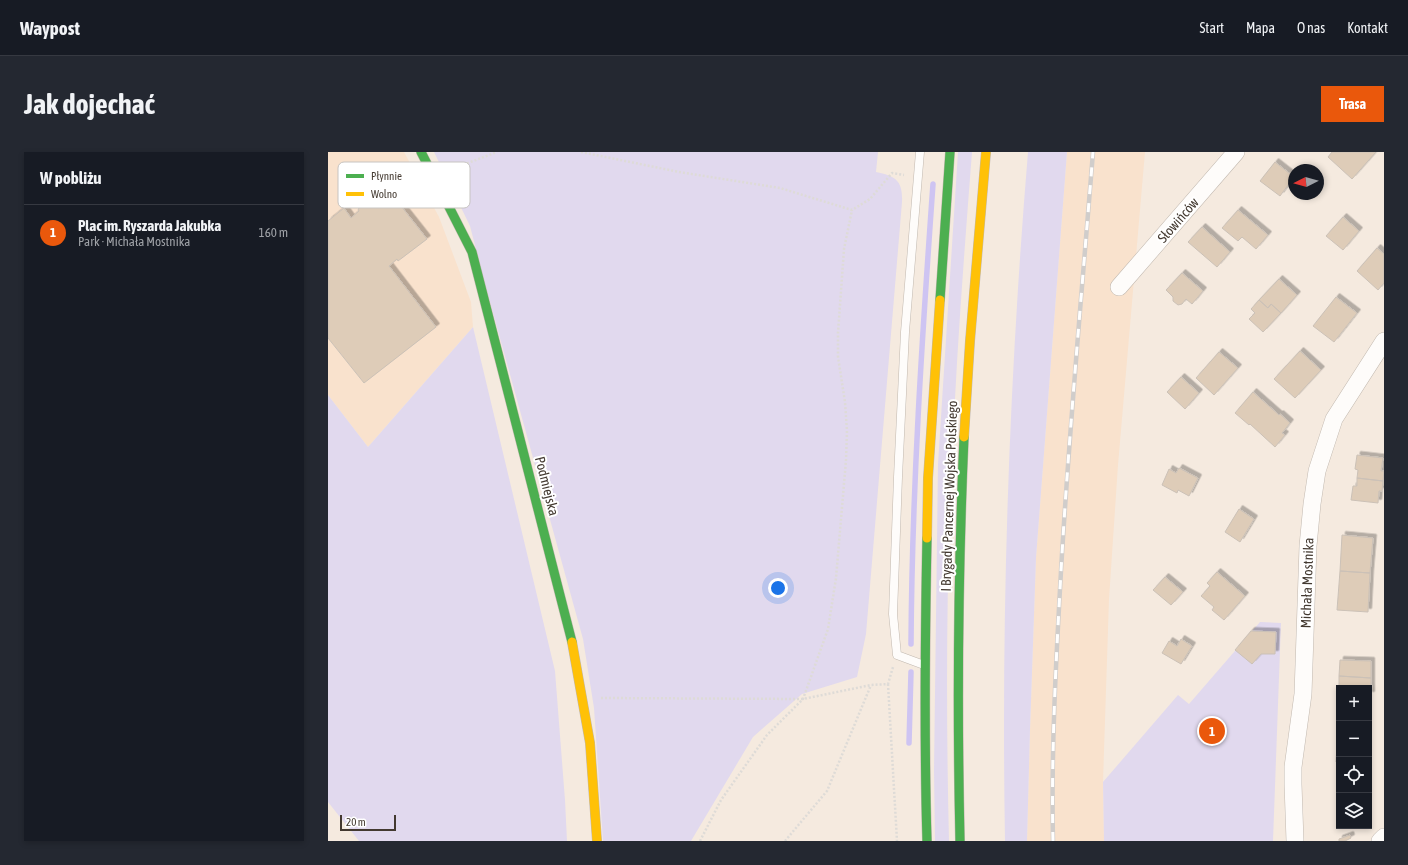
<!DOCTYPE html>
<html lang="pl">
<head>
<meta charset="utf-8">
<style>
	:root { --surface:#171b24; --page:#242831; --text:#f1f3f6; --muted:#9ea1a6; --line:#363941; --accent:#ea580c }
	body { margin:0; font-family:"Asap Condensed",sans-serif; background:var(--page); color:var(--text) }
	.controls { position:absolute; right:12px; bottom:12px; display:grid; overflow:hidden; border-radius:0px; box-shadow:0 2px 6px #0003 }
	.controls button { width:36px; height:36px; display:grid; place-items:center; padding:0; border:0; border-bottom:1px solid var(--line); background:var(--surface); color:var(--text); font:20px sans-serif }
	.compass { position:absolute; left:960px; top:12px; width:36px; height:36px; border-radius:50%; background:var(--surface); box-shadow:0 2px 6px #0003; rotate:264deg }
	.scale { position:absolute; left:12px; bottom:10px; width:56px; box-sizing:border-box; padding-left:4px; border:2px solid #433930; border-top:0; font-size:11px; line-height:14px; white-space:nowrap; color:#433930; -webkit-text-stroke:3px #fff; paint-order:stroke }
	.you { position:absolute; left:450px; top:436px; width:14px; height:14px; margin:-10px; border:3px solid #fff; border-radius:50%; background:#1a73e8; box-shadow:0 0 0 6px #1a73e833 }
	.badge { display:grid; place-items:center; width:26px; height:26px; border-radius:50%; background:var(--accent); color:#fff; font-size:13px; font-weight:700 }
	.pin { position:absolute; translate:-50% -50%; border:2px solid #fff; box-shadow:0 1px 4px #0006 }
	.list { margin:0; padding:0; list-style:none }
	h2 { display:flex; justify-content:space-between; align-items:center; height:52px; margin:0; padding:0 16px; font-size:17px }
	h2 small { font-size:13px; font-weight:400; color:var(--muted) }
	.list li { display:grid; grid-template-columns:26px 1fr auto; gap:12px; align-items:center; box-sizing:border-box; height:56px; padding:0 16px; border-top:1px solid var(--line) }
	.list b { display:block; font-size:15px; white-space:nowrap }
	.list p { margin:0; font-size:13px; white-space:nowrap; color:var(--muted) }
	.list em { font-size:13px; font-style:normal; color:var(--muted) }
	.icon { flex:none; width:22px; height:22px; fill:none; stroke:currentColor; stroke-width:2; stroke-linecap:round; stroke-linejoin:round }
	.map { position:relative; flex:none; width:1056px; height:689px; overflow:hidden; border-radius:0px }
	header { display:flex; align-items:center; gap:24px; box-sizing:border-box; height:56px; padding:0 20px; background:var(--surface); border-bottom:1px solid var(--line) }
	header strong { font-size:19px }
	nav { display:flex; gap:22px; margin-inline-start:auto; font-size:14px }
	.intro { display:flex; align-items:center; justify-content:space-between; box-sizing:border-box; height:96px; padding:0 24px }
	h1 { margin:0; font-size:28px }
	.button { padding:10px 18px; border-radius:0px; background:var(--accent); color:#fff; font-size:14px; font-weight:700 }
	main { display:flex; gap:24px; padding:0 24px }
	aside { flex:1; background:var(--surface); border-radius:0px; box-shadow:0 2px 6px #0003 }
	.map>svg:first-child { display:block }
</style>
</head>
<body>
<header>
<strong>Waypost</strong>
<nav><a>Start</a><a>Mapa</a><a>O nas</a><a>Kontakt</a></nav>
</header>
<div class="intro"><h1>Jak dojechać</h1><a class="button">Trasa</a></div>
<main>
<aside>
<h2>W pobliżu<small></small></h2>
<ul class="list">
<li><span class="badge">1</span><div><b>Plac im. Ryszarda Jakubka</b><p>Park · Michała Mostnika</p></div><em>160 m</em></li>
</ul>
</aside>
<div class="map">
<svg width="1056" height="689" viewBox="0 0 1056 689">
	<defs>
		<filter id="shadow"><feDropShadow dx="3.5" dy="-3.5" stdDeviation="0" flood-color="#0004"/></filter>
	</defs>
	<rect width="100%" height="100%" fill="#f5eadf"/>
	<path fill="#f9e2cd" d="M0 0H76L111 65 143 150 145 175 40 295 0 243Z
		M739 0H817L790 313 781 447 775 630 776 689H699L702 578 708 406Z"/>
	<path fill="#e1d9ee" d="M106 0H550L548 20C568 24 575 29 574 50L538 482 529 525 474 542 425 585 363 689H275L266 556 255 487 157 132 142 74Z
		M630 0H644C636 104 628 207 624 311 618 437 618 563 621 689H607L606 619 610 312Z
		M700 0H739L708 406 702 578 699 689H677C673 459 681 229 700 0Z
		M145 175 227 519 237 648 239 689H31L0 650V243L40 295Z
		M932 470 953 471 945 689H776L775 630 850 543 861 552Z"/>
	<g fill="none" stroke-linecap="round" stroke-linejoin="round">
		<path stroke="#cec4f2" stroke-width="5.5" d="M583 492C584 337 594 186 605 32
			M581 591 583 520"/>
	</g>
	<path fill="#deccb8" stroke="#cbc1b7" filter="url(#shadow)" d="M1004 0H1048L1024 27 1000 5Z
		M947 10 966 25 952 44 932 29Z
		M58 35 99 87 70 109 69 107 61 114 108 175 36 231 0 186V69L16 56 23 66 31 59 30 57Z
		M910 58 940 83 928 97 914 85 910 89 894 76Z
		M1015 65 1031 79 1015 98 998 84Z
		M874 75 902 100 889 115 860 90Z
		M1049 96 1056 102V131L1050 138 1029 119Z
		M854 121 875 139 864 152 858 147 854 152 850 153 845 149V145L838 138Z
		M951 127 969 143 953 161 943 152 940 156 931 148Z
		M1008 145 1029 161 1006 190 985 174Z
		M931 148 940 156 943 152 953 161 935 180 921 167 927 161 923 157Z
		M972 199 993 218 967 246 946 227Z
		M891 200 910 216 886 243 868 226Z
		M853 225 871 241 857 257 839 240Z
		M925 240 951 263 952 262 962 271 954 281 957 283 947 295 922 272 921 273 907 261Z
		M1029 303 1055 306 1053 319H1056L1055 329 1029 326 1030 318 1027 317Z
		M851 316 870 326 861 344 850 338 849 341 834 333 841 317 848 321Z
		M1029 326 1055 329 1054 339H1051L1050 351 1023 348 1025 334H1029Z
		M911 357 926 367 912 390 897 380Z
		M1014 383 1045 386 1042 421 1012 419Z
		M1012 419 1042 421 1040 460 1009 458Z
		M889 420 917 444 896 468 884 458 886 455 873 444 882 434 879 431Z
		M837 425 855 440 843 453 825 438Z
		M923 479 948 480 947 502H933L924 512 907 498Z
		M853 487 864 494 853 512 834 501 841 489 849 494Z
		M1012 508 1043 509V526L1011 524Z
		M1011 524 1043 526V543H1041V536H1011V542Z
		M1009 592H1011V610H1008Z
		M1022 683 1023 686 1017 689H1011V687Z"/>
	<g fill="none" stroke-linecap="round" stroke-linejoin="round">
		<defs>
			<path id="lane" d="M592 0 577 180 570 325 565 462 569 503 596 513"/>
			<path id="street" d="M791 135 908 0
				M967 689 965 632V615L975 542 980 394 984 352 989 319 1006 267 1056 189
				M1052 689 1056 685"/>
			<path id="fast" d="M93 0 144 100 244 490
				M612 148 622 0
				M599 689C596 588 597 487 599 386
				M632 689C629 554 630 420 636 285"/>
			<path id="slow" d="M636 285 642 189 658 0
				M599 386 600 326 612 148
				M244 490 262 591 269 689"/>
		</defs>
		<use href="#lane" stroke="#c1b8af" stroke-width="9"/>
		<use href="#street" stroke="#c1b8af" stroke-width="18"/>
		<use href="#fast" stroke="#c1b8af" stroke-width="10"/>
		<use href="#slow" stroke="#c1b8af" stroke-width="10"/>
		<path stroke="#dedbd7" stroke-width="2.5" stroke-dasharray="2 2" stroke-linecap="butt" d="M253 0 351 20 452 36 524 58 542 47 564 21 576 23
			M124 17 169 0
			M560 532 569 689
			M273 546 475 547 543 533 560 532 565 515
			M372 689 393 648 439 583 475 547 500 477 508 426 518 308 519 279 517 250 510 205V181L516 97 524 58
			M457 689 499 639 543 533"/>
		<use href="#lane" stroke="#fefcfa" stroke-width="8"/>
		<use href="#street" stroke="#fefcfa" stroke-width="17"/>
		<use href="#fast" stroke="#4caf50" stroke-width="9"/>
		<use href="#slow" stroke="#ffc107" stroke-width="9"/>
		<defs>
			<path id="rail" d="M725 689C723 599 728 509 733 419 741 279 754 139 765 0"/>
		</defs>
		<use href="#rail" stroke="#d0cdcb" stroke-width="4.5"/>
		<use href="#rail" stroke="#fff" stroke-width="3" stroke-dasharray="9" stroke-linecap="butt"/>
	</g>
	<g text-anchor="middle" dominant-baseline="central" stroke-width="4" stroke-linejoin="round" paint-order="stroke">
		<g font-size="14" fill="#433930" stroke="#fff">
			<text transform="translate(850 68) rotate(-49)">Słowińców</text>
			<text transform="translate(219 334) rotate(76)">Podmiejska</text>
			<text transform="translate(621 344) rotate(-88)">I Brygady Pancernej Wojska Polskiego</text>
			<text transform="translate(979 431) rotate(-88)">Michała Mostnika</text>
		</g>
	</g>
	<rect x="10" y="10" width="132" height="46" rx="6" fill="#fff" stroke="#c7c4c1" stroke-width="1"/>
	<rect x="18" y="22" width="18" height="4" fill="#4caf50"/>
	<rect x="18" y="40" width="18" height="4" fill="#ffc107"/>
	<g font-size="11" fill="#433930">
		<text x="43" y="28">Płynnie</text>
		<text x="43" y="46">Wolno</text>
	</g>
</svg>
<div class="controls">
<button>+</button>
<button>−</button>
<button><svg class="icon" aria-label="locate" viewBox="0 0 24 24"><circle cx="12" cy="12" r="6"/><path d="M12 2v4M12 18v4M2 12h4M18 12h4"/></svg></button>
<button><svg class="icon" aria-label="layers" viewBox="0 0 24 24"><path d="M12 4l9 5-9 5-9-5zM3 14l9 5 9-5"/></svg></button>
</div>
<svg class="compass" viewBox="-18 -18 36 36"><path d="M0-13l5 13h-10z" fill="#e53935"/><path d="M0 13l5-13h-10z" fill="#9ea1a6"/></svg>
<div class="scale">20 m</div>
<div class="you"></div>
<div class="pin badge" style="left:884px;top:579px">1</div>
</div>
</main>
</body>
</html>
